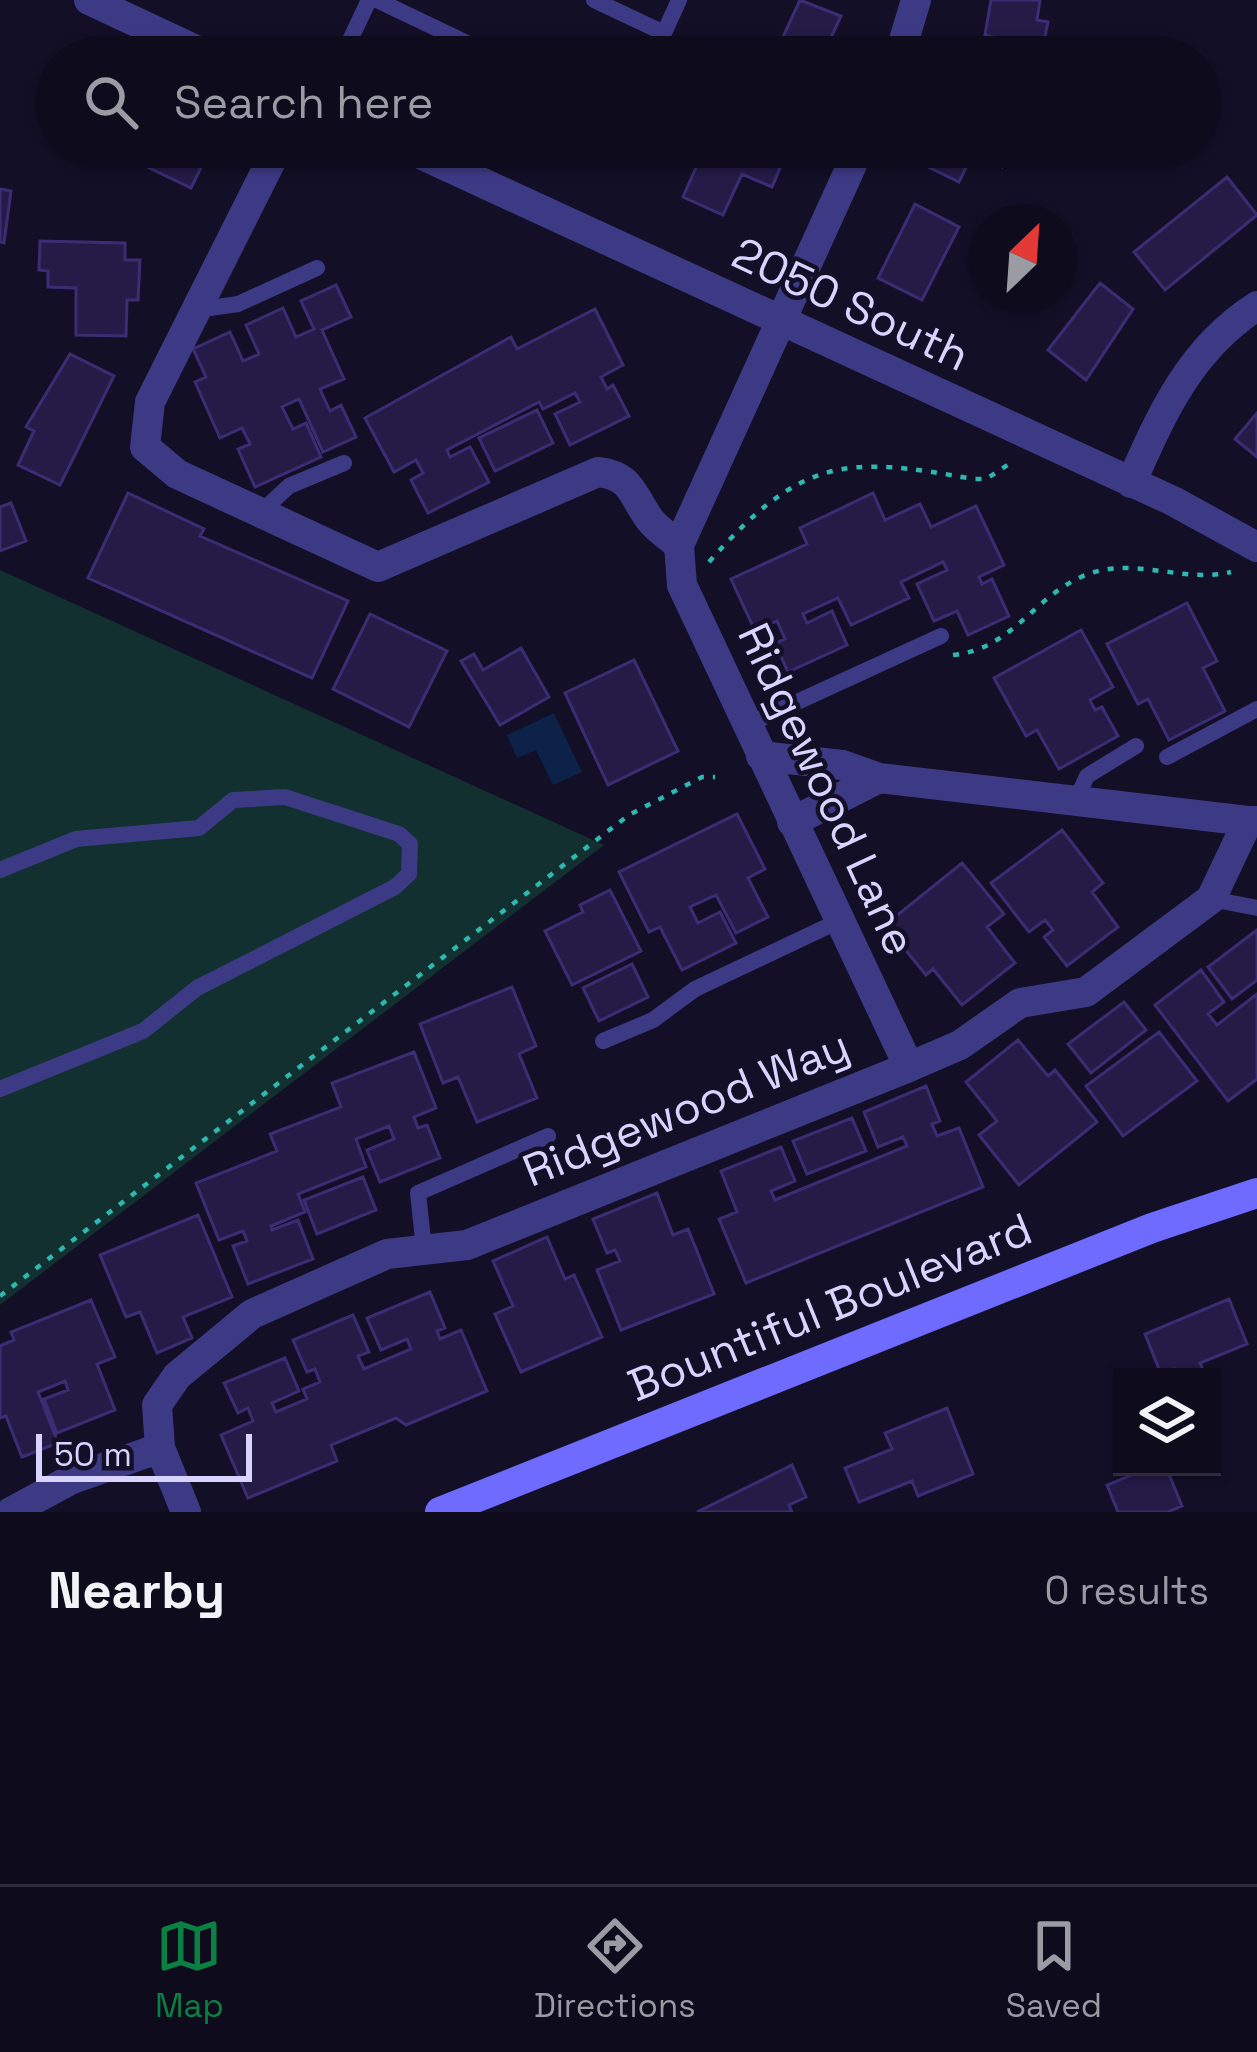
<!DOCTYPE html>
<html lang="en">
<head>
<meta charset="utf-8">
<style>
	:root { --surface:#0e0b1c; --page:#171425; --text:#f1f3f6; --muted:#9b9ba3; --line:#2e2b3b; --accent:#0b8043 }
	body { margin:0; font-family:"Space Grotesk",sans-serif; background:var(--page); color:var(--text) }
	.controls { position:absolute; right:36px; bottom:36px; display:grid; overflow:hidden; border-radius:0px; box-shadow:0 3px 9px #0004 }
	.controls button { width:108px; height:108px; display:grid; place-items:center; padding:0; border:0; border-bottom:3px solid var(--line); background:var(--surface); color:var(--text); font:60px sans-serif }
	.compass { position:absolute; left:969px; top:204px; width:108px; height:108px; border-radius:50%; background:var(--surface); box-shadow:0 3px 9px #0004; rotate:25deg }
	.scale { position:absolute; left:36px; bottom:30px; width:216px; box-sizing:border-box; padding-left:12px; border:6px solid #d9d4ff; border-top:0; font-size:33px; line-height:42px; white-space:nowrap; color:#d9d4ff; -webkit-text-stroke:9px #130f26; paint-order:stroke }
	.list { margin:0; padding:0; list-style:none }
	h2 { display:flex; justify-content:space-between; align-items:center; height:156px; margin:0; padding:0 48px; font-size:51px }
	h2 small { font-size:39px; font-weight:400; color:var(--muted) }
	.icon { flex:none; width:66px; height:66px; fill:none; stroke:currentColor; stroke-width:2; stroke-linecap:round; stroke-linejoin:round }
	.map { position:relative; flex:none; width:1257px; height:1512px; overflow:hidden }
	.search { position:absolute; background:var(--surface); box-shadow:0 3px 9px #0004; left:36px; right:36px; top:36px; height:132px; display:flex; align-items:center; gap:30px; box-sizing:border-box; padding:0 42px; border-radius:66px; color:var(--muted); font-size:45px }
	.sheet { height:372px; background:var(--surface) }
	nav { display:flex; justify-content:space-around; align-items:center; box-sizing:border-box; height:168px; border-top:3px solid var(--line); background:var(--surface); font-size:33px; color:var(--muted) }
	nav a { display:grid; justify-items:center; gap:6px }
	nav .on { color:var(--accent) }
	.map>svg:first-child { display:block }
</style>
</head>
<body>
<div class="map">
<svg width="1257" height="1512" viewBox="0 0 1257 1512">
	<rect width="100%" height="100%" fill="#130f26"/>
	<path fill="#12302f" d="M0 570 604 845 0 1305Z"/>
	<path fill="#0c2248" d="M554 713 582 772 553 785 536 750 517 758 507 735Z"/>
	<path fill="#241b47" stroke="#3b2d73" stroke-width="3" d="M800 0 841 16 822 57H761L766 48 776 52Z
		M991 0H1040L1037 20 1048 22 1042 51 985 35Z
		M106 147H211L191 188Z
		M705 147H772L786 154 772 187 742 174 723 215 683 197Z
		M926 147H1012L1002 167 973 153 959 182 918 162Z
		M1227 177 1257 215 1165 290 1134 252Z
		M0 189 11 191 4 243 0 242Z
		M915 204 959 227 922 300 878 278Z
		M40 241 125 243V260H140L138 300H127L126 336 76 335V288L48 287V271L39 270Z
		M1100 283 1133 309 1086 380 1048 350Z
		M336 285 351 317 322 330 344 379 320 389 330 411 341 405 356 437 323 452 299 399 282 407 293 429 306 423 321 457 255 487 238 449 250 444 242 428 220 438 195 382 206 377 193 349 230 332 243 361 259 354 246 325 283 308 296 337 314 329 301 301Z
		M595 309 623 365 601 377 607 389 613 385 629 416 570 445 555 414 580 402 575 393 543 409 539 402 447 450 450 457 470 447 489 482 428 513 411 480 423 473 416 460 394 472 365 418 511 337 517 349Z
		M70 354 114 376 60 485 18 465 34 431 26 427Z
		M537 410 553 443 495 471 479 438Z
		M1257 413V457L1235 439Z
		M128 493 204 529 200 536 348 601 312 678 88 578Z
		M873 493 885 520 920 504 931 527 976 506 1004 565 979 577 982 584 992 579 1009 616 968 635 957 611 934 621 917 584 947 570 943 562 901 582 909 598 851 625 838 598 803 614 807 623 832 611 847 645 788 672 775 643 785 639 777 621 755 631 731 579 807 544 800 528Z
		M11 503 26 541 0 551V507Z
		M1187 603 1217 661 1203 668 1225 711 1169 740 1148 699 1138 704 1107 644Z
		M370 614 447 651 409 727 333 689Z
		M1081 630 1113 687 1090 700 1095 710 1102 707 1118 736 1059 769 1037 730 1026 736 994 678Z
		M521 648 549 697 500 725 461 661 474 654 483 670Z
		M634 660 678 751 608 785 565 693Z
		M737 814 765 869 748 878 768 917 736 933 716 895 690 907 698 923 720 912 736 943 682 970 660 927 649 932 619 872Z
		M1062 830 1103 883 1092 892 1118 927 1067 966 1044 937 1053 930 1045 920 1029 932 991 883Z
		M962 863 1004 914 987 927 1015 963 962 1005 933 969 926 975 885 925Z
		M610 890 641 951 572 985 545 931 583 912 580 905Z
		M1257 930V980L1232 999 1208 967Z
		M632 964 648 997 599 1021 583 988Z
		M1201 970 1224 1002 1208 1014 1217 1025 1257 994V1079L1228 1101 1155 1005Z
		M512 987 536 1046 519 1054 537 1098 477 1122 458 1077 443 1083 420 1024Z
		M1124 1002 1146 1030 1091 1073 1068 1044Z
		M1159 1032 1197 1081 1123 1136 1086 1086Z
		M1018 1040 1048 1076 1055 1070 1097 1122 1019 1185 979 1135 997 1121 966 1082Z
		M414 1052 436 1108 414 1117 418 1128 427 1125 440 1158 380 1182 367 1150 394 1139 389 1126 356 1139 366 1167 298 1194 305 1212 271 1226 272 1230 298 1220 313 1259 248 1284 233 1246 247 1241 243 1231 219 1240 196 1183 277 1151 270 1134 341 1107 332 1083Z
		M926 1086 940 1121 932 1124 937 1136 959 1128 983 1187 746 1283 719 1219 737 1212 721 1171 781 1147 795 1181 771 1191 775 1200 907 1146 903 1137 878 1147 864 1112Z
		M852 1118 866 1151 807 1174 793 1141Z
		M363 1177 376 1210 317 1234 304 1200Z
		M657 1193 673 1235 688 1229 714 1294 621 1330 597 1270 620 1261 615 1250 607 1253 593 1219Z
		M198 1215 232 1297 183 1317 192 1338 157 1353 140 1312 126 1317 100 1255Z
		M547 1237 565 1279 574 1275 602 1337 521 1372 495 1314 513 1306 493 1261Z
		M430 1292 445 1328 437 1331 440 1339 461 1330 487 1391 406 1425 396 1418 331 1445 337 1461 248 1498 221 1435 253 1421 248 1408 238 1413 224 1383 285 1358 299 1391 272 1403 276 1412 307 1399 303 1389 320 1382 315 1369 307 1372 293 1340 353 1315 369 1352 358 1356 364 1369 411 1349 407 1339 381 1350 367 1318Z
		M1229 1299 1247 1344 1200 1363 1205 1374 1199 1377H1177L1174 1369 1161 1374 1145 1334Z
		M91 1300 115 1357 97 1364 115 1410 57 1433 44 1399 68 1390 65 1381 38 1392 58 1443 22 1457 6 1416 0 1418V1346L14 1340 11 1332Z
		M947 1408 973 1474 918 1496 912 1481 859 1502 845 1468 892 1449 885 1433Z
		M792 1465 806 1497 789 1505 792 1512H697Z
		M1152 1467H1166L1182 1506 1168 1512H1118L1107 1485Z"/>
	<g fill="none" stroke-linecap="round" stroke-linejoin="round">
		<path stroke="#2fb8b0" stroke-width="4.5" stroke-dasharray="6 9" stroke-linecap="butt" d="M709 562C801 458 844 455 973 479H986L1009 464
			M953 655C1012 649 1032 599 1081 577 1131 554 1181 584 1231 572
			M0 1296 629 815 702 777H715"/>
		<path stroke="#3d3a85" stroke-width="16" d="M377 0 496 57
			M594 0 664 33 679 0
			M342 57 369 0
			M652 57 664 33
			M196 310 238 304 317 268
			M260 513 289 486 344 463
			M747 725 941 636
			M1167 757 1257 709
			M1076 800 1087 776 1136 746
			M0 870 76 839 199 828 233 800 285 797 399 834 410 844 409 874 395 887 197 988 143 1031 0 1089
			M1211 899 1257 908
			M603 1041 653 1020 695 989 839 921
			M424 1249 418 1193 548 1136"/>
		<path stroke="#3d3a85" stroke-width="30" d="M89 0 211 57
			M899 57 916 0
			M278 147 150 402 145 447 177 474 378 567 598 472C631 476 631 492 648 517 655 528 669 537 679 545L682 585 909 1067
			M405 147 1173 501 1257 547
			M1131 483C1162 413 1190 349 1257 306
			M679 545 860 147
			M761 756 842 765 879 778 1248 821
			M792 822 879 778
			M11 1512 72 1479 160 1448
			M186 1512 160 1448 157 1405 177 1376 252 1314 387 1254 467 1245 909 1067 960 1045 1020 1003 1086 992 1211 899 1248 821H1257"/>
		<path stroke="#6f6bff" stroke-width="30" d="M440 1512 1152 1228 1257 1193"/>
	</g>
	<g text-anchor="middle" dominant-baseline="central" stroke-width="9" stroke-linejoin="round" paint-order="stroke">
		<g font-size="45" fill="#d9d4ff" stroke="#130f26">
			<text transform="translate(851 304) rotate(25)">2050 South</text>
			<text transform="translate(827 789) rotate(65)">Ridgewood Lane</text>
			<text transform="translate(686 1108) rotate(-22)">Ridgewood Way</text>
			<text transform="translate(830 1307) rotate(-22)">Bountiful Boulevard</text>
		</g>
	</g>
</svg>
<div class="controls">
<button><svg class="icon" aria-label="layers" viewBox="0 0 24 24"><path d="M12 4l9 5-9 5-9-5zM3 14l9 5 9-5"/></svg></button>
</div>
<svg class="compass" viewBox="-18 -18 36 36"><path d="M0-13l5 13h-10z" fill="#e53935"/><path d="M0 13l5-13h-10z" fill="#9b9ba3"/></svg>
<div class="scale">50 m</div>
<div class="search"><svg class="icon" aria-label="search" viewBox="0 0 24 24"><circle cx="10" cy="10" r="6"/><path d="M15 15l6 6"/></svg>Search here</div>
</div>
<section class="sheet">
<h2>Nearby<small>0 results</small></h2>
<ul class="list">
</ul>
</section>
<nav>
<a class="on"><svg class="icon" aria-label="map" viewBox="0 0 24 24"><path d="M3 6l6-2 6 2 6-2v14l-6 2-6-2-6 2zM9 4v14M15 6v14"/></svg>Map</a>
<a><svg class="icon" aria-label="directions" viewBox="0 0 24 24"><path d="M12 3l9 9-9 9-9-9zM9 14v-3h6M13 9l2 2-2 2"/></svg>Directions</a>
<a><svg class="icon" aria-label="saved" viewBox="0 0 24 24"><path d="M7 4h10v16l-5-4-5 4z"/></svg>Saved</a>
</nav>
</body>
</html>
